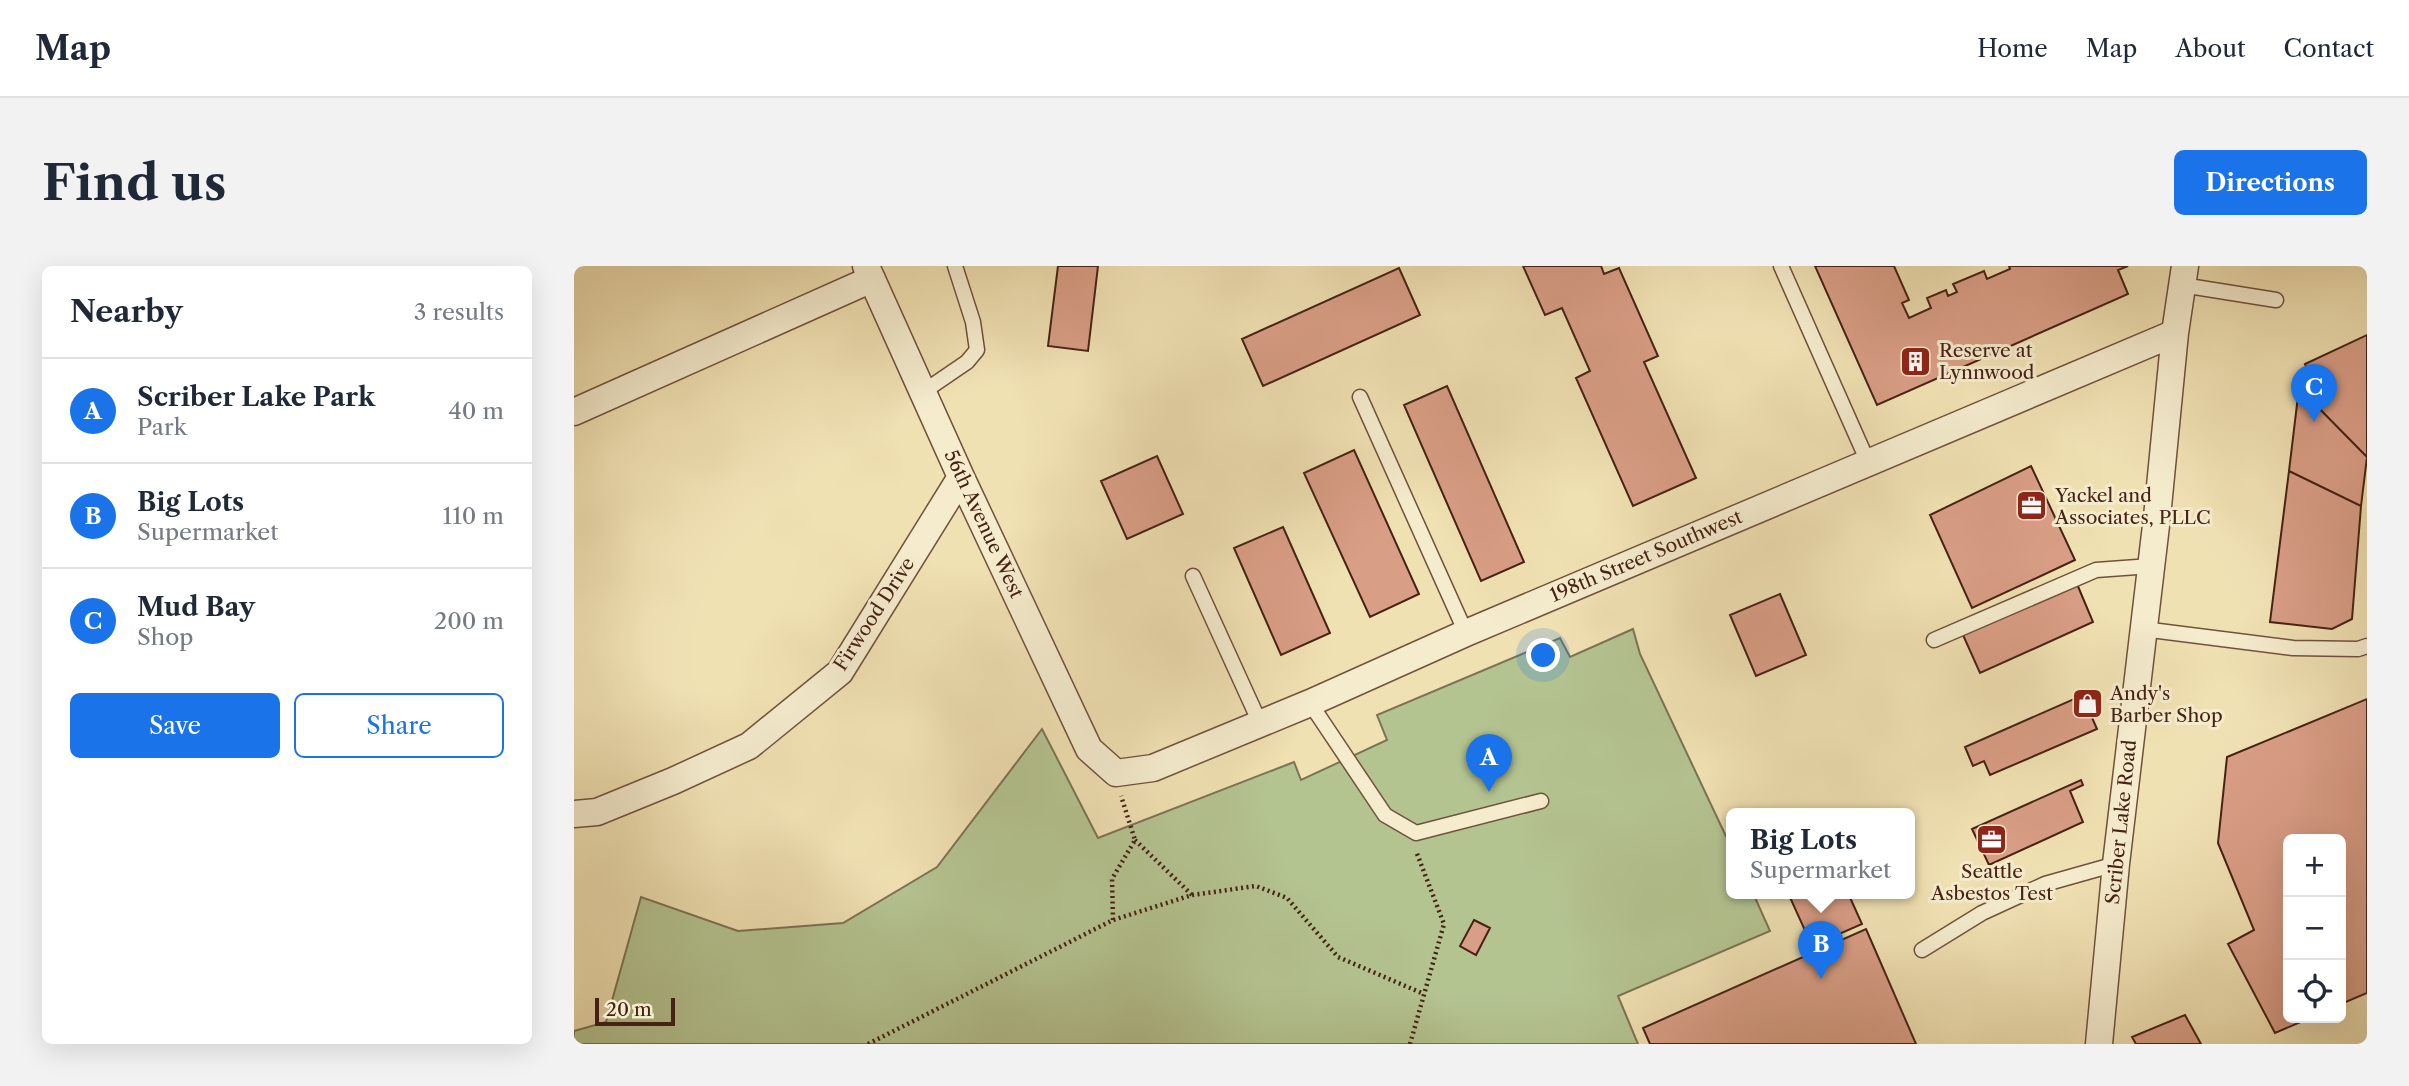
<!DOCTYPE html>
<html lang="en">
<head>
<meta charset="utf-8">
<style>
	:root { --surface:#fff; --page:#f2f2f3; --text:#1f2937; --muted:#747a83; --line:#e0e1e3; --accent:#1a73e8 }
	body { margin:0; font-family:"Libre Caslon Text",serif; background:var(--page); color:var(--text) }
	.controls { position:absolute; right:21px; bottom:21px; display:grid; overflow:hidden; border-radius:10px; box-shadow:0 7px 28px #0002 }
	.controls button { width:63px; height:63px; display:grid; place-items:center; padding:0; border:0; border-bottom:2px solid var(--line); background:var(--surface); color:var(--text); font:35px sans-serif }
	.scale { position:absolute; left:21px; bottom:18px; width:80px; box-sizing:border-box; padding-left:7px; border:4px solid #462214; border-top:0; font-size:19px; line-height:24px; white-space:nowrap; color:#462214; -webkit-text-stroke:5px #f5ecce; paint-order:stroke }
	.you { position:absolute; left:970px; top:390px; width:24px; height:24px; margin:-18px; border:5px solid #fff; border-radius:50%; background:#1a73e8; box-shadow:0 0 0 10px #1a73e833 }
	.badge { display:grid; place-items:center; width:46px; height:46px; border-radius:50%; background:var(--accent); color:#fff; font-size:23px; font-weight:700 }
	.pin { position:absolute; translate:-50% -58px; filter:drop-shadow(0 2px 4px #0008) }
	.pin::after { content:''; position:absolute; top:37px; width:24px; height:21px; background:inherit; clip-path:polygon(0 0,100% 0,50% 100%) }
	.popup { position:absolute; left:1152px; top:542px; width:189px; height:91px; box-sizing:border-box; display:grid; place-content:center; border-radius:10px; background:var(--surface); filter:drop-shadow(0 2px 5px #0005); font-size:23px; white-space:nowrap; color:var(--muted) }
	.popup b { font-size:26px; color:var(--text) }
	.popup::after { content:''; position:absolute; left:50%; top:100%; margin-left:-14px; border:14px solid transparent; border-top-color:var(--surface) }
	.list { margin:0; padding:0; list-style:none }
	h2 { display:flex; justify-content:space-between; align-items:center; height:91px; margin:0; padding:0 28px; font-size:30px }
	h2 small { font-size:23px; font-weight:400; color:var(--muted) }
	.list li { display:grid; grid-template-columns:46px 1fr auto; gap:21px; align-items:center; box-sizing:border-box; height:105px; padding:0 28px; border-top:2px solid var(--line) }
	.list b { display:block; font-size:26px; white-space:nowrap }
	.list p { margin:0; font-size:23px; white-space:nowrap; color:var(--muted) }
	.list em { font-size:23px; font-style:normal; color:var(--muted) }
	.actions { display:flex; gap:14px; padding:21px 28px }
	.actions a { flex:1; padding:16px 0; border:2px solid var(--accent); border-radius:10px; text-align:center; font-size:24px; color:var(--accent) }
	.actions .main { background:var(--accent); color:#fff }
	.icon { flex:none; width:38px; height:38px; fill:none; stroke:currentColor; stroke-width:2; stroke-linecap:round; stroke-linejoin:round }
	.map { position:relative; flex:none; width:1793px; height:778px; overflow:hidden; border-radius:10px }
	header { display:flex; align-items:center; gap:42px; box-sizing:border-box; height:98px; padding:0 35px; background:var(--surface); border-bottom:2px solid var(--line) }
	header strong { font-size:33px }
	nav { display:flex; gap:38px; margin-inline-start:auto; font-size:24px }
	.intro { display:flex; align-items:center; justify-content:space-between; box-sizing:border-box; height:168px; padding:0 42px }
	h1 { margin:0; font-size:49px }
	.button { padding:18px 32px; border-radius:10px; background:var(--accent); color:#fff; font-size:24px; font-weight:700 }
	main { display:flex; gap:42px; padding:0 42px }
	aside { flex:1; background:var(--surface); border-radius:10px; box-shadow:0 7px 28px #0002 }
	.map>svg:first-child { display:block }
</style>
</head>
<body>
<header>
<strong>Map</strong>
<nav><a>Home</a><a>Map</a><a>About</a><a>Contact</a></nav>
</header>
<div class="intro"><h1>Find us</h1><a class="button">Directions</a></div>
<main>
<aside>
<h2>Nearby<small>3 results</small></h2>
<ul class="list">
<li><span class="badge">A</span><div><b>Scriber Lake Park</b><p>Park</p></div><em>40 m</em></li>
<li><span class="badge">B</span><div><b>Big Lots</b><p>Supermarket</p></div><em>110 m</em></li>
<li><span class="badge">C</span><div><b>Mud Bay</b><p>Shop</p></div><em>200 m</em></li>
</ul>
<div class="actions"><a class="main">Save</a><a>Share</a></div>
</aside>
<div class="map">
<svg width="1793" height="778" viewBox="0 0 1793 778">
	<rect width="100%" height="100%" fill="#f0e1b3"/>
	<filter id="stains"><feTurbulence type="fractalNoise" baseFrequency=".00286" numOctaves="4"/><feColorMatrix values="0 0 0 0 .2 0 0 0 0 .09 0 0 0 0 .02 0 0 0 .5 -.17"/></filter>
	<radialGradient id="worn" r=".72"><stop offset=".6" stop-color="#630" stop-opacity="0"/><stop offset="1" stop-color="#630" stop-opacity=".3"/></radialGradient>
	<path fill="#b4c491" stroke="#7d7352" stroke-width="2" d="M1059 363 1066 388 1158 583V627H1179L1196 665 1044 730 1064 778H0V765L32 756 67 631 164 665 269 657 363 601 468 463 524 572 720 496 727 514 813 474 803 449 986 372 996 391Z"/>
	<path fill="#d99e86" stroke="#462214" stroke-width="2" d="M484 0H524L514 85 474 80Z
		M949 0H1027L1030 8 1045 2 1084 90 1070 96 1122 212 1059 240 1002 112 1016 105 988 42 971 49Z
		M1241 0H1320L1335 34 1328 37 1335 52 1357 42 1353 32 1372 24 1374 30 1383 26 1379 18 1410 5 1413 13 1436 3 1435 0H1554L1544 4 1554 28 1303 139Z
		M825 2 846 49 689 120 668 73Z
		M1793 69V191L1725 122 1738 115 1731 98Z
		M873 120 950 296 907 315 830 139Z
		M1725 122 1793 191 1787 240 1715 205Z
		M780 184 845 328 796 351 730 207Z
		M583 190 609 248 553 273 527 215Z
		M1457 200 1501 294 1398 342 1356 249Z
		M1715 205 1787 240 1778 353 1758 363 1696 356Z
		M709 261 756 367 707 389 660 282Z
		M1503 318 1519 356 1406 407 1389 369Z
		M1206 328 1232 389 1182 410 1156 349Z
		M1516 426 1523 443 1516 447 1523 463 1416 509 1410 495 1399 500 1391 481Z
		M1793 433V727L1767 738V573H1714V752H1736L1701 767 1654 678 1680 664 1644 577 1653 491Z
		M1507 514 1509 519 1496 525 1509 556 1415 599 1398 563Z
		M1214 627H1274L1288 658 1238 680Z
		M900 654 916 662 902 689 886 680Z
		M1292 663 1342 778H1076L1069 762Z
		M1611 749 1627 778H1562L1558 771Z"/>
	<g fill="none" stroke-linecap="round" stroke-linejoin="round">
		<defs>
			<path id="service" d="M1207 0 1294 196
				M1608 19 1702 34
				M349 126 393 96 403 84 399 56 381 0
				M786 131 892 367
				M619 310 686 457
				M1569 363 1719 382 1784 383 1793 380
				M1360 374 1522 304 1577 300
				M736 437 811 549 842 567 967 535
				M1348 684 1408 647 1471 618 1542 598"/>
			<path id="minor" d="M292 0 387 211 515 483 542 507 579 502 736 437 892 367 1601 67
				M0 146 298 13
				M0 548 23 546 99 515 175 480 266 406 387 211
				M1525 778 1542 598 1583 251 1601 67 1611 0"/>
		</defs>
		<use href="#service" stroke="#70523c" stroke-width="17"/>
		<use href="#minor" stroke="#70523c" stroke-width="29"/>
		<path stroke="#462214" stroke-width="4.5" stroke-dasharray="2 3.5" stroke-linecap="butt" d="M561 574 618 629
			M539 654 538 613 561 574 547 530
			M294 778 539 654 618 629 682 620 713 632 764 691 850 728
			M836 778 870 658 842 585"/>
		<use href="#service" stroke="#f5ecce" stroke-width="14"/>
		<use href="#minor" stroke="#f5ecce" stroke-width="26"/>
	</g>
	<defs>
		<symbol id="building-square" viewBox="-11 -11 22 22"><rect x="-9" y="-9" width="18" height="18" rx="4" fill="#8f2418" stroke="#f5ecce"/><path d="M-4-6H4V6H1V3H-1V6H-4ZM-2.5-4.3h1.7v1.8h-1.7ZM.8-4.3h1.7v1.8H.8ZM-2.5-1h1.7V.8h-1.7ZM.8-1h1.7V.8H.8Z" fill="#fff"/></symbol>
		<symbol id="office-square" viewBox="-11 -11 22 22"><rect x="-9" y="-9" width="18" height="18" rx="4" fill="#8f2418" stroke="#f5ecce"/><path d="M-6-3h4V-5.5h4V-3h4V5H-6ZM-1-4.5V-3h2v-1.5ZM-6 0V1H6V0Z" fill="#fff"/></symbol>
		<symbol id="shop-square" viewBox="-11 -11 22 22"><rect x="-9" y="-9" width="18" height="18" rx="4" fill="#8f2418" stroke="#f5ecce"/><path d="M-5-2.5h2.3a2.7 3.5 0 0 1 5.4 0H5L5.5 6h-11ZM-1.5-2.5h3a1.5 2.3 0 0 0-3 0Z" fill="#fff"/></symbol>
	</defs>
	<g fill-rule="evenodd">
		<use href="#building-square" x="1324" y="78" width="35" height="35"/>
		<use href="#office-square" x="1440" y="222" width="35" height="35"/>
		<use href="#shop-square" x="1496" y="420" width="35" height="35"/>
		<use href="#office-square" x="1400" y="556" width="35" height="35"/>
	</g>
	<g text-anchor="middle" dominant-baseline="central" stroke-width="6" stroke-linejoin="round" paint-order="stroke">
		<g font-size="19" fill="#462214" stroke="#f5ecce" text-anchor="start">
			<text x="1365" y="84">Reserve at<tspan x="1365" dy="22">Lynnwood</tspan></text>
			<text x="1481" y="229">Yackel and<tspan x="1481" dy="22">Associates, PLLC</tspan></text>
			<text x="1536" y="427">Andy's<tspan x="1536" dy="22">Barber Shop</tspan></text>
			<text x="1418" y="605" text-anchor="middle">Seattle<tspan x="1418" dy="22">Asbestos Test</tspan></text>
		</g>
		<g font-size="19" fill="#462214" stroke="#f5ecce">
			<text transform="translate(410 258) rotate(65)">56th Avenue West</text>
			<text transform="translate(1072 290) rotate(-23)">198th Street Southwest</text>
			<text transform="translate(300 348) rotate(-57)">Firwood Drive</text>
			<text transform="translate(1547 556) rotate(-84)">Scriber Lake Road</text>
		</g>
	</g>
	<rect width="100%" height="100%" filter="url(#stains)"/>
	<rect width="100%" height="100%" fill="url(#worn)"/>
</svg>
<div class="controls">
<button>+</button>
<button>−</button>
<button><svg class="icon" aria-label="locate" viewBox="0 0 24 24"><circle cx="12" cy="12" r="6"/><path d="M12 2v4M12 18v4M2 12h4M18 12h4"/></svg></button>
</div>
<div class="scale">20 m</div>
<div class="you"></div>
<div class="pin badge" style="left:915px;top:526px">A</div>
<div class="pin badge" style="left:1247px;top:713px">B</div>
<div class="popup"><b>Big Lots</b>Supermarket</div>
<div class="pin badge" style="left:1740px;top:156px">C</div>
</div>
</main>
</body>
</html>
